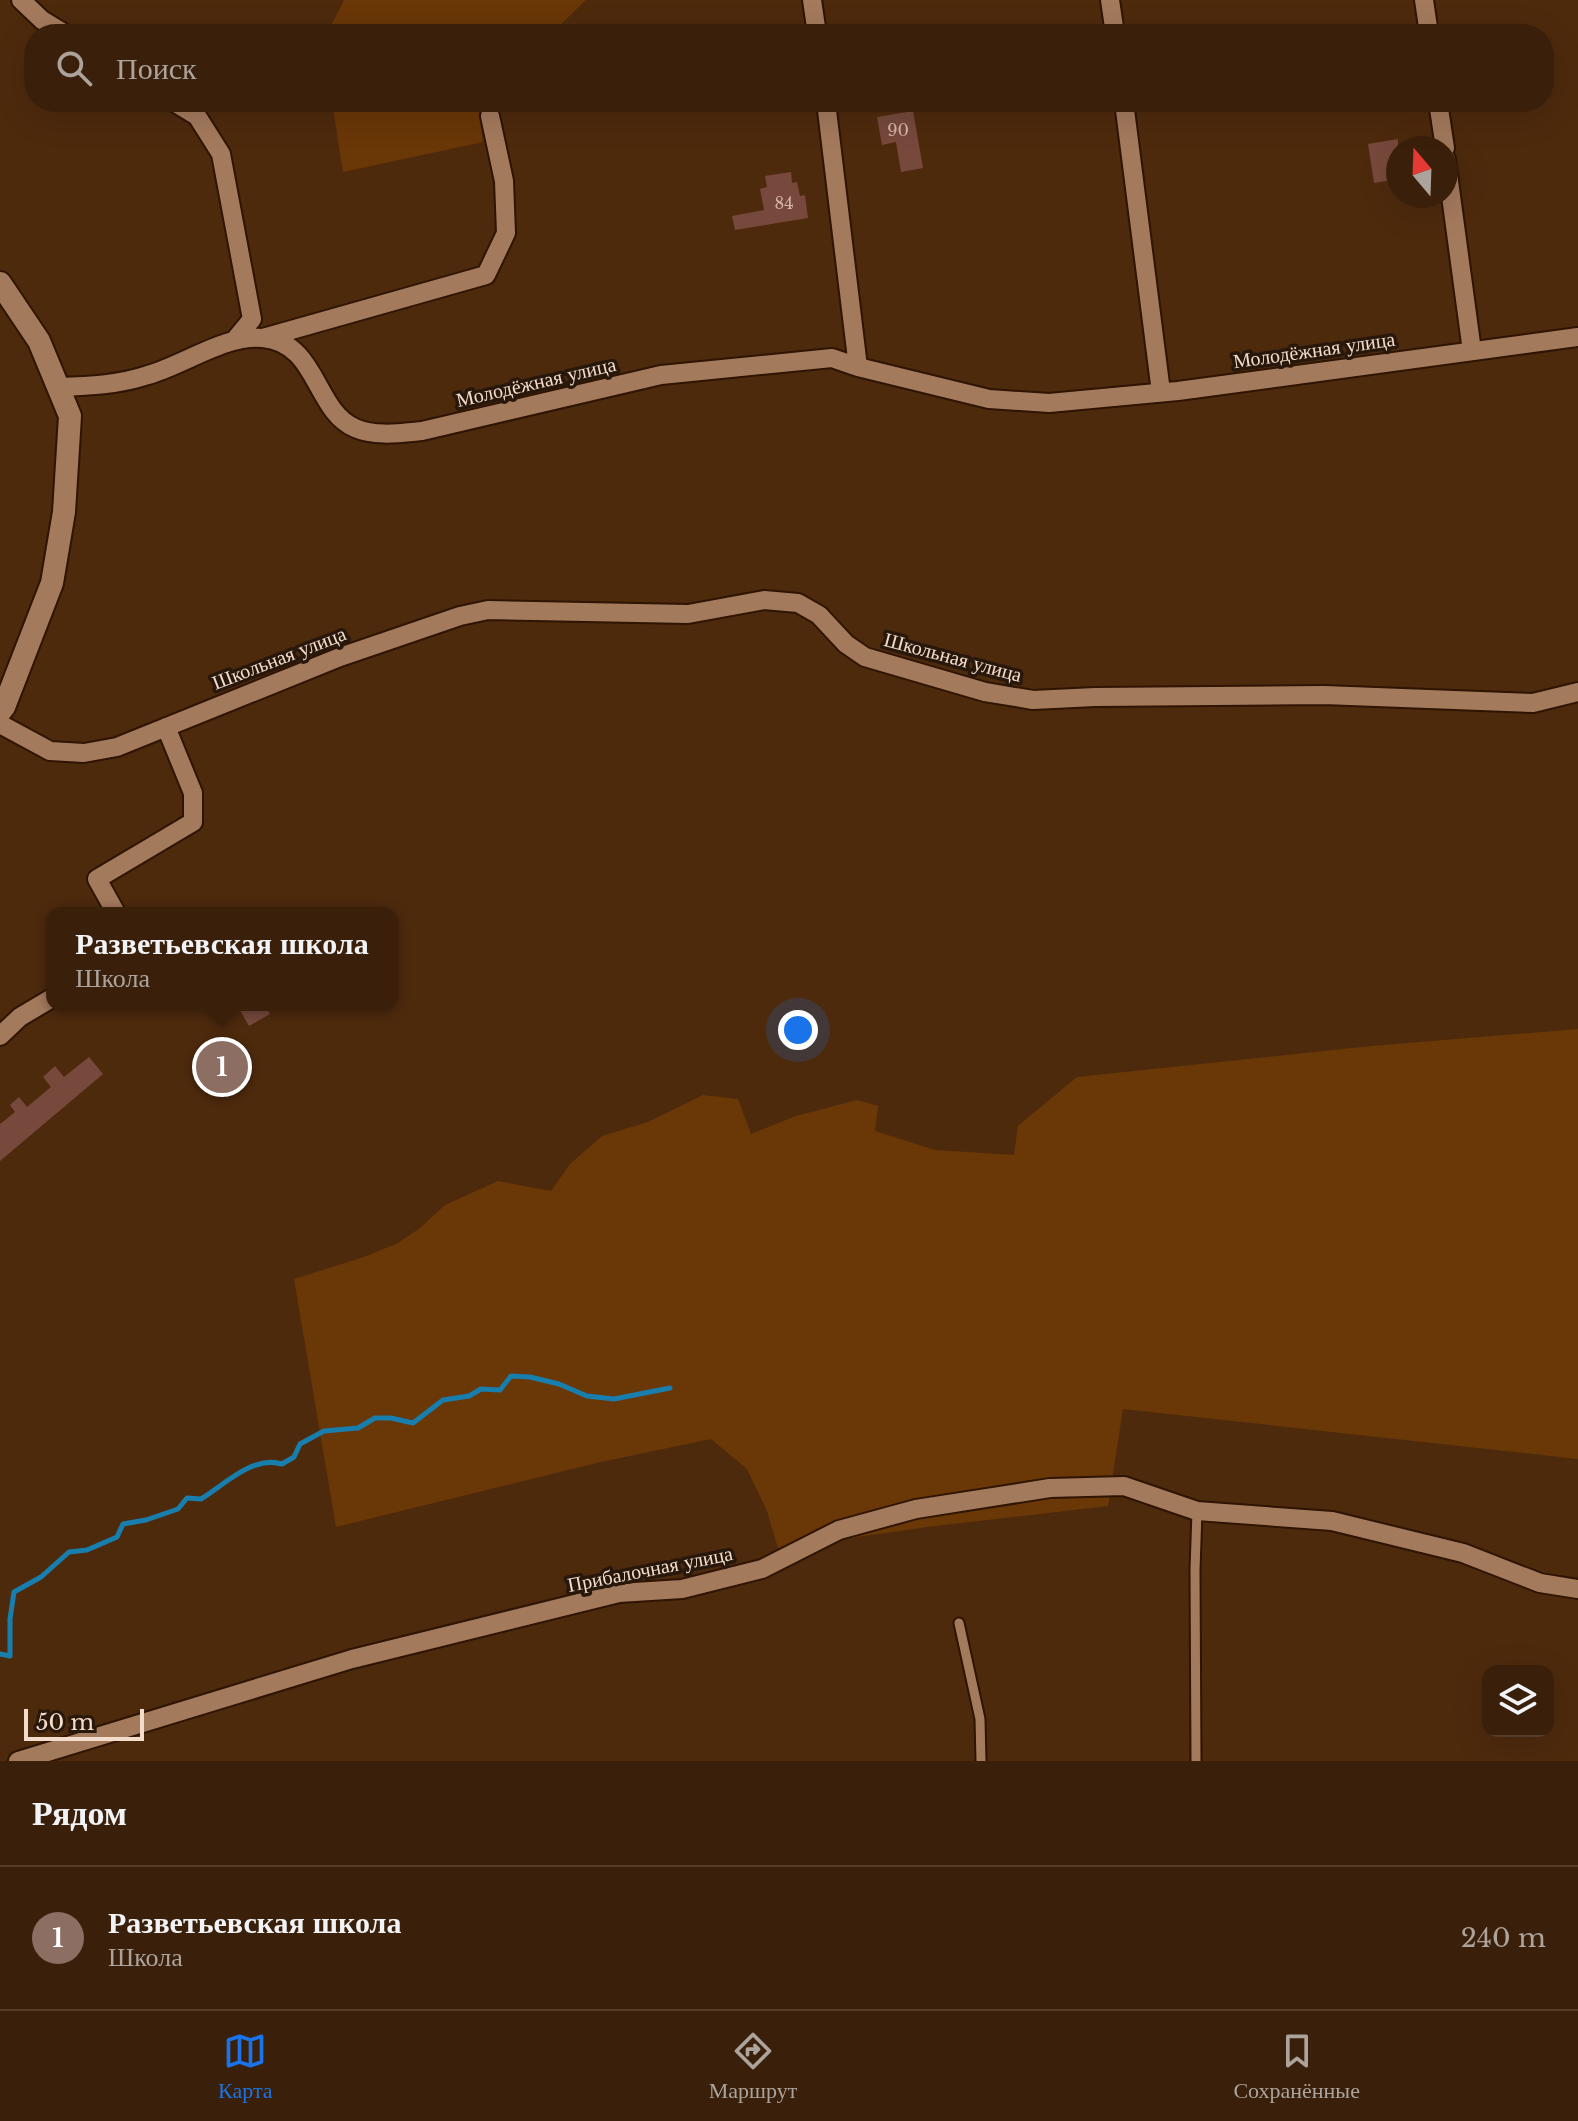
<!DOCTYPE html>
<html lang="ru">
<head>
<meta charset="utf-8">
<style>
	:root { --surface:#3a200a; --page:#412813; --text:#f1f3f6; --muted:#aba39c; --line:#543e2b; --accent:#1a73e8 }
	body { margin:0; font-family:"Libre Baskerville",serif; background:var(--page); color:var(--text) }
	.controls { position:absolute; right:24px; bottom:24px; display:grid; overflow:hidden; border-radius:16px; box-shadow:0 8px 32px #0002 }
	.controls button { width:72px; height:72px; display:grid; place-items:center; padding:0; border:0; border-bottom:2px solid var(--line); background:var(--surface); color:var(--text); font:40px sans-serif }
	.compass { position:absolute; left:1386px; top:136px; width:72px; height:72px; border-radius:50%; background:var(--surface); box-shadow:0 8px 32px #0002; rotate:341deg }
	.scale { position:absolute; left:24px; bottom:20px; width:120px; box-sizing:border-box; padding-left:8px; border:4px solid #f4dccc; border-top:0; font-size:22px; line-height:28px; white-space:nowrap; color:#f4dccc; -webkit-text-stroke:6px #28180c; paint-order:stroke }
	.you { position:absolute; left:798px; top:1030px; width:28px; height:28px; margin:-20px; border:6px solid #fff; border-radius:50%; background:#1a73e8; box-shadow:0 0 0 12px #1a73e833 }
	.badge { display:grid; place-items:center; width:52px; height:52px; border-radius:50%; background:var(--accent); color:#fff; font-size:26px; font-weight:700 }
	.pin { position:absolute; translate:-50% -50%; border:4px solid #fff; box-shadow:0 2px 8px #0006 }
	.popup { position:absolute; left:46px; top:907px; width:352px; height:104px; box-sizing:border-box; display:grid; place-content:center; border-radius:16px; background:var(--surface); filter:drop-shadow(0 2px 6px #0005); font-size:26px; white-space:nowrap; color:var(--muted) }
	.popup b { font-size:30px; color:var(--text) }
	.popup::after { content:''; position:absolute; left:50%; top:100%; margin-left:-16px; border:16px solid transparent; border-top-color:var(--surface) }
	.list { margin:0; padding:0; list-style:none }
	h2 { display:flex; justify-content:space-between; align-items:center; height:104px; margin:0; padding:0 32px; font-size:34px }
	h2 small { font-size:26px; font-weight:400; color:var(--muted) }
	.list li { display:grid; grid-template-columns:52px 1fr auto; gap:24px; align-items:center; box-sizing:border-box; height:144px; padding:0 32px; border-top:2px solid var(--line) }
	.list b { display:block; font-size:30px; white-space:nowrap }
	.list p { margin:0; font-size:26px; white-space:nowrap; color:var(--muted) }
	.list em { font-size:26px; font-style:normal; color:var(--muted) }
	.icon { flex:none; width:44px; height:44px; fill:none; stroke:currentColor; stroke-width:2; stroke-linecap:round; stroke-linejoin:round }
	.map { position:relative; flex:none; width:1578px; height:1761px; overflow:hidden }
	.search { position:absolute; background:var(--surface); box-shadow:0 8px 32px #0002; left:24px; right:24px; top:24px; height:88px; display:flex; align-items:center; gap:20px; box-sizing:border-box; padding:0 28px; border-radius:32px; color:var(--muted); font-size:30px }
	.sheet { height:248px; background:var(--surface) }
	nav { display:flex; justify-content:space-around; align-items:center; box-sizing:border-box; height:112px; border-top:2px solid var(--line); background:var(--surface); font-size:22px; color:var(--muted) }
	nav a { display:grid; justify-items:center; gap:4px }
	nav .on { color:var(--accent) }
	.map>svg:first-child { display:block }
</style>
</head>
<body>
<div class="map">
<svg width="1578" height="1761" viewBox="0 0 1578 1761">
	<rect width="100%" height="100%" fill="#4e2a0d"/>
	<path fill="#6a3707" d="M344 0H586L555 30 548 34H327Z
		M332 102H477L483 142 343 172Z
		M1578 1029V1459L1123 1409 1108 1506 935 1526 778 1548 767 1511 747 1469 711 1439 601 1462 336 1527 294 1279 364 1257 398 1243 420 1228 445 1205 498 1181 551 1191 570 1164 602 1136 648 1122 703 1095 738 1099 751 1134 796 1116 857 1100 878 1106 875 1131 935 1150 1014 1155 1018 1126 1077 1077 1371 1046Z"/>
	<g fill="none" stroke-linecap="round" stroke-linejoin="round">
		<path stroke="#187eae" stroke-width="5" d="M0 1654 10 1656V1619L14 1592 41 1577 69 1552 87 1550 117 1537 123 1524 146 1520 178 1509 187 1498 201 1499C224 1485 253 1455 282 1464L294 1457 300 1444 324 1431 358 1428 375 1418H391L413 1423 443 1400 469 1396 481 1389 500 1390 511 1376 530 1377 559 1384 587 1396 614 1399 670 1388"/>
	</g>
	<path fill="#77493c" d="M913 111 923 168 901 172 896 142 882 145 877 117Z
		M1398 139V179L1374 183 1368 144Z
		M791 172 792 183 797 182 800 196 805 195 808 218 735 230 732 216 764 210 760 189 767 187 765 176Z
		M237 1005H264L270 1014 249 1026Z
		M89 1057 103 1074 0 1161V1124L15 1112 10 1105 19 1097 27 1107 51 1087 43 1077 55 1066 64 1077Z"/>
	<g fill="none" stroke-linecap="round" stroke-linejoin="round">
		<defs>
			<path id="service" d="M959 1623 980 1719 981 1761
				M1196 1761 1195 1570 1197 1511"/>
			<path id="minor" d="M21 0 42 20 65 34
				M812 0 817 34
				M1110 0 1115 34
				M1424 0 1429 34
				M174 102 197 116 221 154 252 319 234 341
				M826 102 858 367
				M1124 102 1161 392
				M1438 102 1445 148
				M1446 159 1472 351
				M263 338 486 275 506 233 504 181 490 116
				M58 387C89 386 118 385 148 375 184 365 226 334 263 338 318 343 314 410 355 428 375 437 401 433 422 431L661 375 832 358 858 367 989 399 1049 403 1178 391 1578 337
				M0 724 50 751 84 753 117 747 340 657 460 616 488 610 688 614 764 600 798 603 819 615 846 644 865 657 985 692 1033 700 1095 697 1324 695 1533 703 1578 692
				M116 913 97 879 193 822V793L166 727
				M0 1036 20 1017 52 998
				M18 1761 352 1659 619 1593 682 1589 762 1569 839 1530 916 1509 1050 1488 1124 1486 1197 1511 1332 1521 1463 1553 1540 1583 1578 1589"/>
			<path id="tertiary" d="M0 283 39 341 70 416 64 512 52 583 4 707 0 712"/>
		</defs>
		<use href="#service" stroke="#2f1401" stroke-width="13"/>
		<use href="#minor" stroke="#2f1401" stroke-width="22"/>
		<use href="#tertiary" stroke="#2f1401" stroke-width="26"/>
		<use href="#service" stroke="#a47a5d" stroke-width="9"/>
		<use href="#minor" stroke="#a47a5d" stroke-width="18"/>
		<use href="#tertiary" stroke="#a47a5d" stroke-width="22"/>
	</g>
	<g text-anchor="middle" dominant-baseline="central" stroke-width="7" stroke-linejoin="round" paint-order="stroke">
		<g font-size="16" fill="#d5b7a8">
			<text x="898" y="130">90</text>
			<text x="784" y="203">84</text>
		</g>
		<g font-size="20" fill="#f4dccc" stroke="#28180c">
			<text transform="translate(1314 350) rotate(-8)">Молодёжная улица</text>
			<text transform="translate(536 382) rotate(-13)">Молодёжная улица</text>
			<text transform="translate(953 657) rotate(15)">Школьная улица</text>
			<text transform="translate(279 658) rotate(-21)">Школьная улица</text>
			<text transform="translate(650 1569) rotate(-11)">Прибалочная улица</text>
		</g>
	</g>
</svg>
<div class="controls">
<button><svg class="icon" aria-label="layers" viewBox="0 0 24 24"><path d="M12 4l9 5-9 5-9-5zM3 14l9 5 9-5"/></svg></button>
</div>
<svg class="compass" viewBox="-18 -18 36 36"><path d="M0-13l5 13h-10z" fill="#e53935"/><path d="M0 13l5-13h-10z" fill="#aba39c"/></svg>
<div class="scale">50 m</div>
<div class="you"></div>
<div class="pin badge" style="left:222px;top:1067px;background:#8d6e63">1</div>
<div class="popup"><b>Разветьевская школа</b>Школа</div>
<div class="search"><svg class="icon" aria-label="search" viewBox="0 0 24 24"><circle cx="10" cy="10" r="6"/><path d="M15 15l6 6"/></svg>Поиск</div>
</div>
<section class="sheet">
<h2>Рядом<small></small></h2>
<ul class="list">
<li><span class="badge" style="background:#8d6e63">1</span><div><b>Разветьевская школа</b><p>Школа</p></div><em>240 m</em></li>
</ul>
</section>
<nav>
<a class="on"><svg class="icon" aria-label="map" viewBox="0 0 24 24"><path d="M3 6l6-2 6 2 6-2v14l-6 2-6-2-6 2zM9 4v14M15 6v14"/></svg>Карта</a>
<a><svg class="icon" aria-label="directions" viewBox="0 0 24 24"><path d="M12 3l9 9-9 9-9-9zM9 14v-3h6M13 9l2 2-2 2"/></svg>Маршрут</a>
<a><svg class="icon" aria-label="saved" viewBox="0 0 24 24"><path d="M7 4h10v16l-5-4-5 4z"/></svg>Сохранённые</a>
</nav>
</body>
</html>
